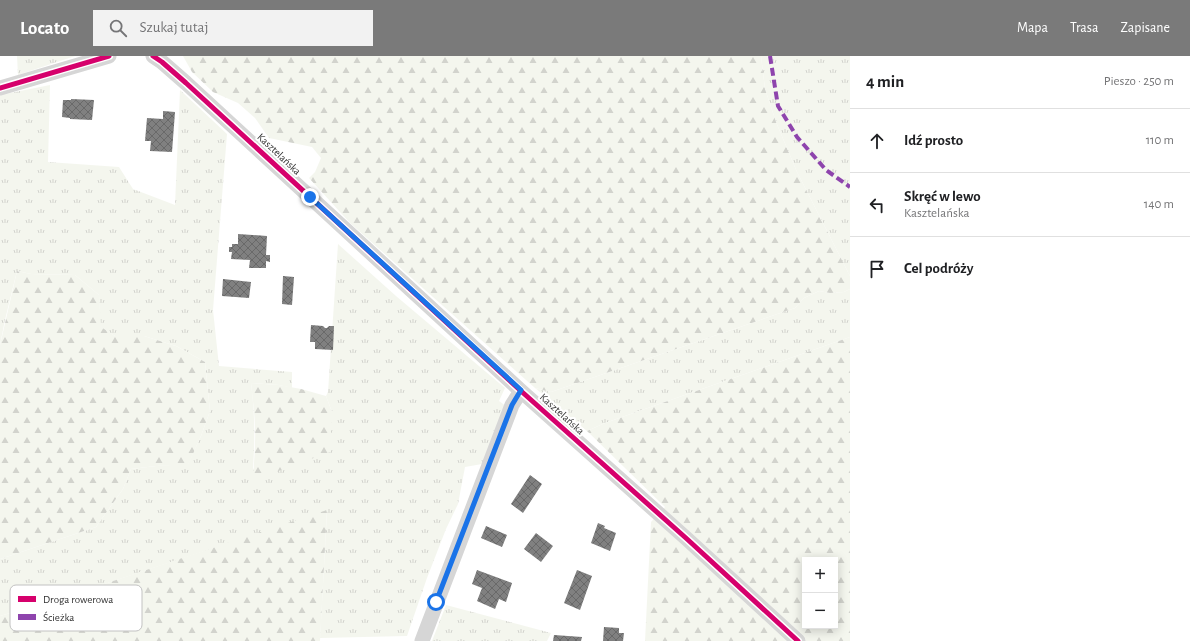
<!DOCTYPE html>
<html lang="pl">
<head>
<meta charset="utf-8">
<style>
	:root { --surface:#fff; --page:#f2f2f2; --text:#202124; --muted:#757577; --line:#e0e0e0; --accent:#7a7a7a }
	body { margin:0; font-family:"Alegreya Sans",sans-serif; background:var(--page); color:var(--text) }
	.controls { position:absolute; right:12px; bottom:12px; display:grid; overflow:hidden; border-radius:0px; box-shadow:0 2px 10px #0003 }
	.controls button { width:36px; height:36px; display:grid; place-items:center; padding:0; border:0; border-bottom:1px solid var(--line); background:var(--surface); color:var(--text); font:20px sans-serif }
	.stop { position:absolute; width:12px; height:12px; margin:-9px; border:3px solid #1a73e8; border-radius:50%; background:#fff }
	.stop.end { background:#1a73e8; border-color:#fff; box-shadow:0 1px 4px #0008 }
	.list { margin:0; padding:0; list-style:none }
	h2 { display:flex; justify-content:space-between; align-items:center; height:52px; margin:0; padding:0 16px; font-size:17px }
	h2 small { font-size:13px; font-weight:400; color:var(--muted) }
	.list li { display:grid; grid-template-columns:26px 1fr auto; gap:12px; align-items:center; box-sizing:border-box; height:64px; padding:0 16px; border-top:1px solid var(--line) }
	.list b { display:block; font-size:15px; white-space:nowrap }
	.list p { margin:0; font-size:13px; white-space:nowrap; color:var(--muted) }
	.list em { font-size:13px; font-style:normal; color:var(--muted) }
	.icon { flex:none; width:22px; height:22px; fill:none; stroke:currentColor; stroke-width:2; stroke-linecap:round; stroke-linejoin:round }
	.map { position:relative; flex:none; width:850px; height:585px; overflow:hidden }
	header { display:flex; align-items:center; gap:24px; box-sizing:border-box; height:56px; padding:0 20px; background:var(--accent); color:#fff }
	header strong { font-size:19px }
	nav { display:flex; gap:22px; margin-inline-start:auto; font-size:14px }
	.search { width:280px; height:36px; background:var(--page); display:flex; align-items:center; gap:10px; box-sizing:border-box; padding:0 14px; border-radius:0px; color:var(--muted); font-size:15px }
	main { display:flex }
	aside { flex:1; background:var(--surface) }
	.map>svg:first-child { display:block }
</style>
</head>
<body>
<header>
<strong>Locato</strong>
<div class="search"><svg class="icon" aria-label="search" viewBox="0 0 24 24"><circle cx="10" cy="10" r="6"/><path d="M15 15l6 6"/></svg>Szukaj tutaj</div>
<nav><a>Mapa</a><a>Trasa</a><a>Zapisane</a></nav>
</header>
<main>
<div class="map">
<svg width="850" height="585" viewBox="0 0 850 585">
	<defs>
		<pattern id="grass-tufts" width="24" height="20" patternUnits="userSpaceOnUse"><rect width="24" height="20" fill="#f4f6ee"/><path d="M3 7l-1-3M5 7V3M7 7l1-3M15 17l-1-3M17 17v-4M19 17l1-3" fill="none" stroke="#d2d3cd"/></pattern>
		<pattern id="forest-firs" width="22" height="20" patternUnits="userSpaceOnUse"><rect width="22" height="20" fill="#f4f6ee"/><path d="M5 1l3.5 6h-7zM16 11l3.5 6h-7z" fill="#d2d3cd"/></pattern>
		<pattern id="building-cross-hatch" width="8" height="8" patternUnits="userSpaceOnUse"><rect width="8" height="8" fill="#808080"/><path d="M0 0l8 8M0 8l8-8" fill="none" stroke="#696969"/></pattern>
	</defs>
	<rect width="100%" height="100%" fill="#fff"/>
	<path fill="url(#grass-tufts)" d="M17 0H75L18 19Z
		M761 0H850V220L797 116 776 66 765 33Z
		M50 29 48 106 119 111 133 133 175 149 180 34 227 78 213 254 219 310 292 316V332L279 329 251 327C255 357 255 383 253 413L332 356 326 340 328 336 338 188 396 240 505 332 499 345 506 350 482 408 465 411 458 448 446 473 427 522 407 580 320 582 327 455 68 540 0 560V503L96 471 123 433 131 413 156 410 188 408 201 380 210 355 205 306 176 290 144 280H115L100 271 99 239 75 219 31 218 17 215 5 264 0 289V39Z
		M850 233V281L605 367 587 375 535 332 551 336 795 252 804 242 819 235 830 237 844 236Z
		M446 549 551 577 547 585H432Z"/>
	<path fill="url(#forest-firs)" fill-rule="evenodd" d="M183 0H761L765 33 776 66 797 116 850 220V233L844 236 830 237 819 235 804 242 795 252 551 336 535 332 350 167 309 122 315 116 321 102 312 91 269 82 255 62 238 47 213 36 192 16Z
		M17 215 31 218 75 219 99 239 101 271 115 280H144L176 290 205 306 210 355 201 380 188 409 156 410 131 413 123 433 96 471 0 503V289Z
		M850 281V585H645L651 466 665 451 587 375 605 367ZM805 504H835V570H805Z
		M251 327 279 329 301 333 326 340 332 356 330 396 254 424C253 411 255 399 255 386 256 367 253 347 251 327Z
		M327 454 320 585H0V560L68 540Z"/>
	<path fill="url(#building-cross-hatch)" d="M71 43 94 44 92 64 70 63V62L62 61 63 44H71Z
		M163 55 175 56 172 96 150 95 151 85H145L147 62 163 63Z
		M238 178 267 180 266 199H270V206L266 205V212H249L250 204 231 203 232 196H229V191H232V188H238Z
		M283 220 294 221 292 249 282 248Z
		M223 223 251 226 249 242 222 240Z
		M311 269 323 270 325 272H327L329 270H334L333 294 315 293V286H310Z
		M530 419 542 428 523 457 511 448Z
		M598 467 605 470 604 472 616 477 610 495 591 487Z
		M486 470 507 479 502 491 481 482Z
		M536 477 553 490 541 506 524 493Z
		M477 514 512 527 506 546 499 543 495 553 477 545 482 532 472 528Z
		M577 514 592 520 580 554 564 547Z
		M604 571 619 572V577H624L623 585H603Z
		M554 579 582 581 581 585H553Z"/>
	<g fill="none" stroke-linecap="round" stroke-linejoin="round">
		<path stroke="#d6d6d6" stroke-width="15" d="M153 0 162 6 186 27 521 335 687 483 798 585
			M0 32 109 0
			M422 585 512 349 521 335"/>
		<path stroke="#8e44ad" stroke-width="4" stroke-dasharray="8 4" stroke-linecap="butt" d="M770 0 778 50 797 81 826 114 850 131"/>
		<defs>
			<path id="cycleway" d="M153 0 162 6 186 27 521 335 687 483 798 585
				M0 32 109 0"/>
		</defs>
		<use href="#cycleway" stroke="#fff" stroke-width="8"/>
		<use href="#cycleway" stroke="#d6006c" stroke-width="5"/>
	</g>
	<g fill="none" stroke-linecap="round" stroke-linejoin="round">
		<path stroke="#1a73e8" stroke-width="5" d="M310 141 521 334 512 349 436 546"/>
	</g>
	<g text-anchor="middle" dominant-baseline="central" stroke-width="4" stroke-linejoin="round" paint-order="stroke">
		<g font-size="11" fill="#323232" stroke="#fff">
			<text transform="translate(279 98) rotate(43)">Kasztelańska</text>
			<text transform="translate(562 358) rotate(42)">Kasztelańska</text>
		</g>
	</g>
	<rect x="10" y="529" width="132" height="46" rx="6" fill="#fff" stroke="#c2c2c2" stroke-width="1"/>
	<rect x="18" y="540" width="18" height="6" fill="#d6006c"/>
	<rect x="18" y="558" width="18" height="6" fill="#8e44ad"/>
	<g font-size="11" fill="#323232">
		<text x="43" y="547">Droga rowerowa</text>
		<text x="43" y="565">Ścieżka</text>
	</g>
</svg>
<div class="controls">
<button>+</button>
<button>−</button>
</div>
<div class="stop" style="left:436px;top:546px"></div>
<div class="stop end" style="left:310px;top:141px"></div>
</div>
<aside>
<h2>4 min<small>Pieszo · 250 m</small></h2>
<ul class="list">
<li><svg class="icon" aria-label="ahead" viewBox="0 0 24 24"><path d="M12 20V5M6 11l6-6 6 6"/></svg><div><b>Idź prosto</b></div><em>110 m</em></li>
<li><svg class="icon" aria-label="left" viewBox="0 0 24 24"><path d="M17 20v-9H6M10 6l-5 5 5 5"/></svg><div><b>Skręć w lewo</b><p>Kasztelańska</p></div><em>140 m</em></li>
<li><svg class="icon" aria-label="arrive" viewBox="0 0 24 24"><path d="M6 21V4h12l-3 4 3 4H6"/></svg><div><b>Cel podróży</b></div></li>
</ul>
</aside>
</main>
</body>
</html>
